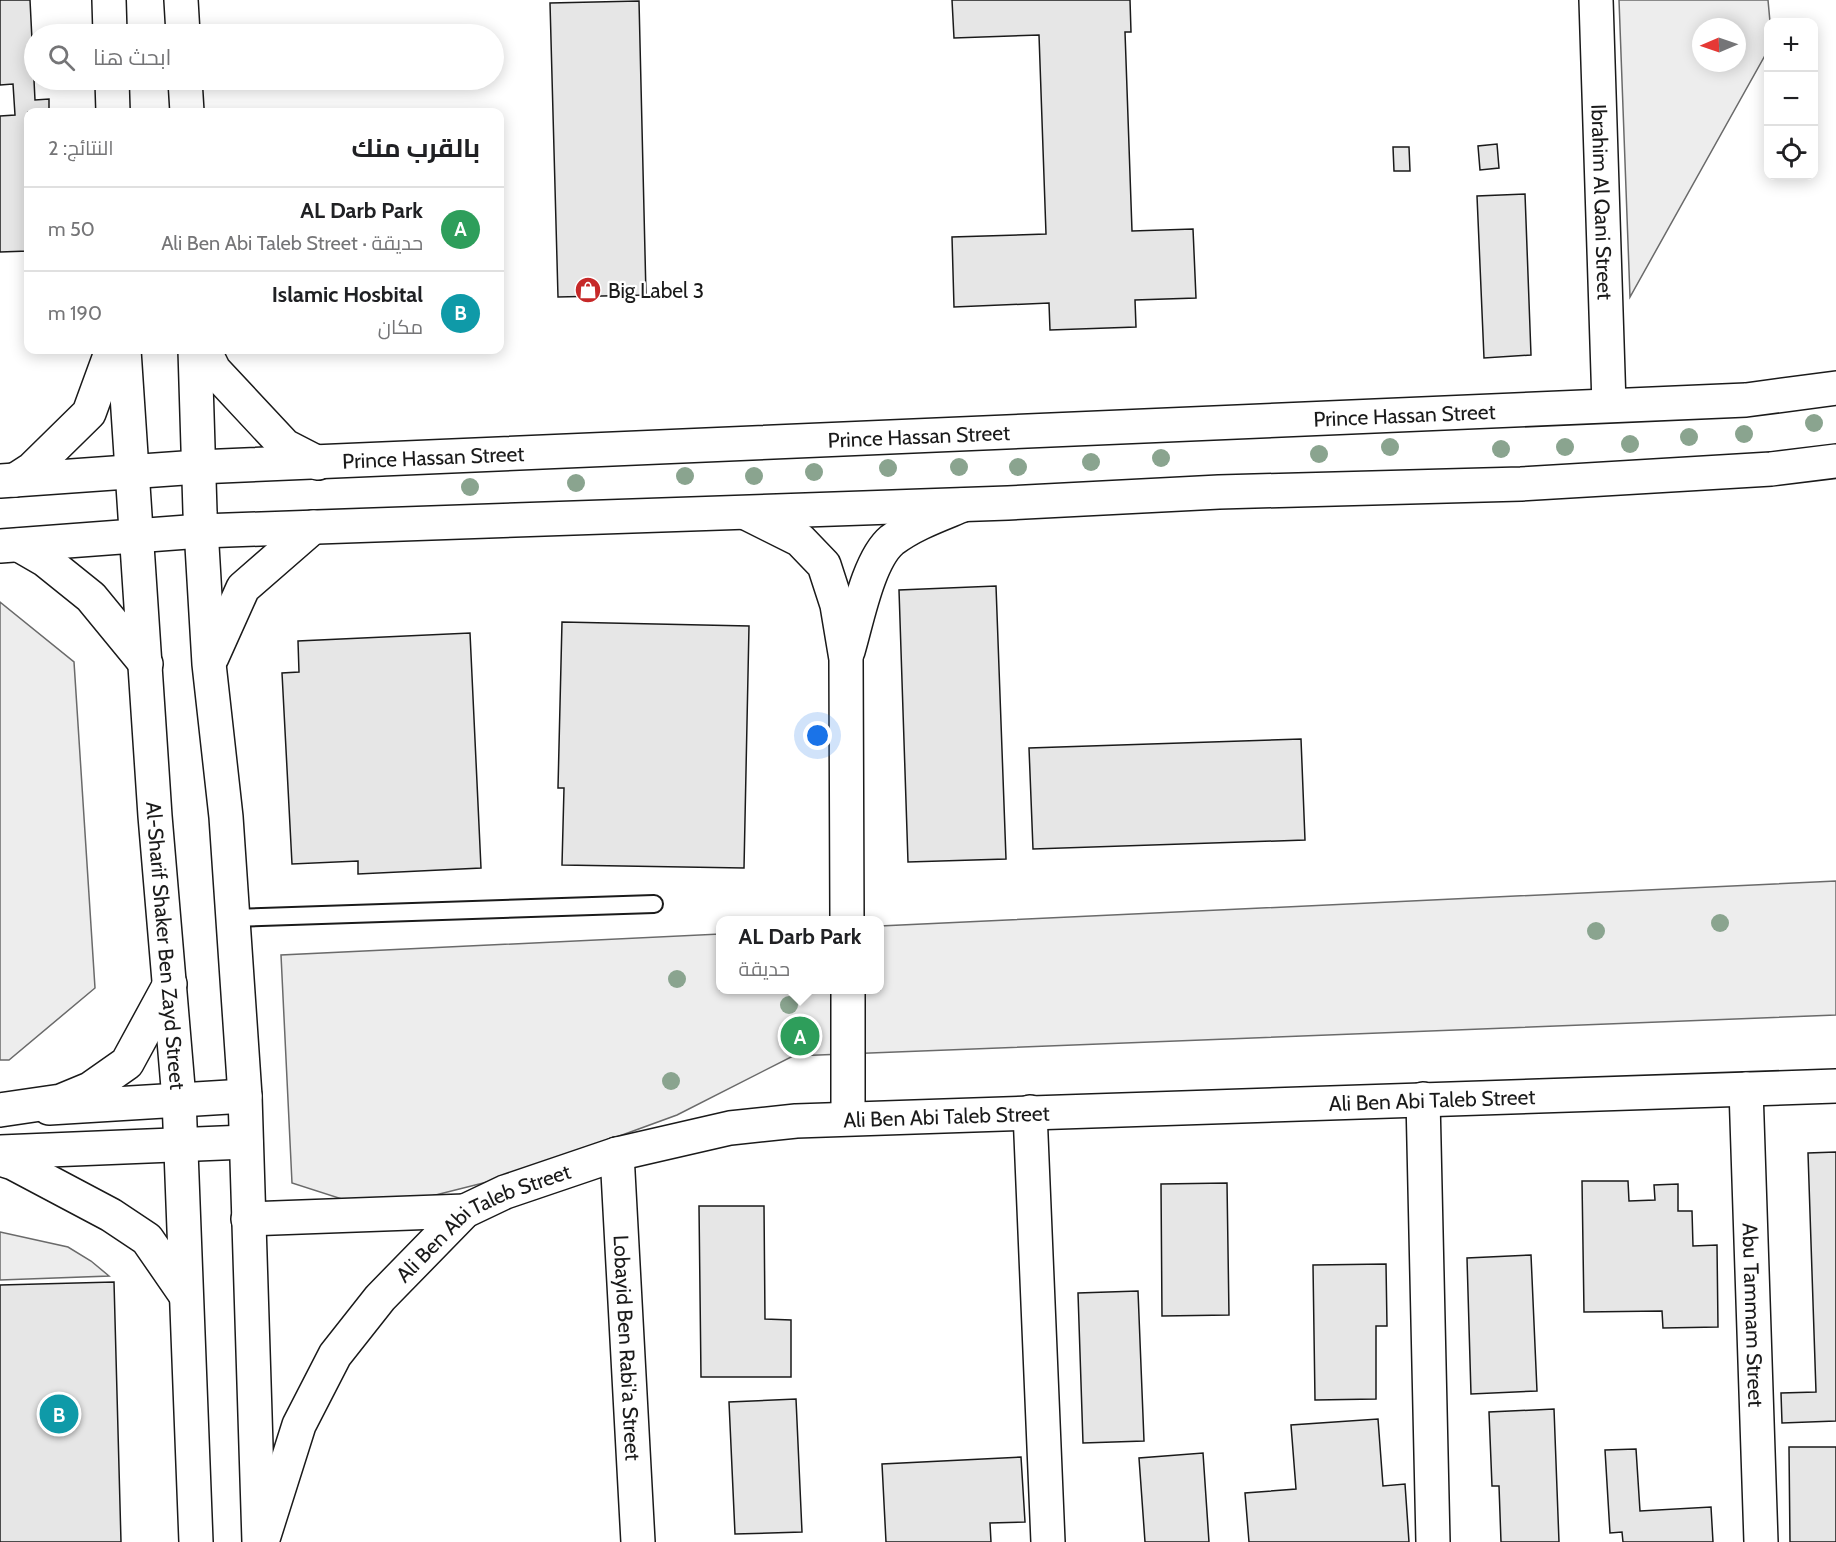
<!DOCTYPE html>
<html lang="ar">
<head>
<meta charset="utf-8">
<style>
	:root { --surface:#fff; --page:#f2f2f2; --text:#202124; --muted:#757577; --line:#e0e0e0; --accent:#c62828 }
	body { margin:0; font-family:Cabin,Cairo,sans-serif; background:var(--page); color:var(--text); direction:rtl }
	.controls { position:absolute; right:18px; top:18px; display:grid; overflow:hidden; border-radius:12px; box-shadow:0 3px 15px #0003 }
	.controls button { width:54px; height:54px; display:grid; place-items:center; padding:0; border:0; border-bottom:2px solid var(--line); background:var(--surface); color:var(--text); font:30px sans-serif }
	.compass { position:absolute; left:1692px; top:18px; width:54px; height:54px; border-radius:50%; background:var(--surface); box-shadow:0 3px 15px #0003; rotate:268deg }
	.you { position:absolute; left:818px; top:736px; width:21px; height:21px; margin:-15px; border:4px solid #fff; border-radius:50%; background:#1a73e8; box-shadow:0 0 0 9px #1a73e833 }
	.badge { display:grid; place-items:center; width:39px; height:39px; border-radius:50%; background:var(--accent); color:#fff; font-size:20px; font-weight:700 }
	.pin { position:absolute; translate:-50% -50%; border:3px solid #fff; box-shadow:0 2px 6px #0006 }
	.popup { position:absolute; left:716px; top:916px; width:168px; height:78px; box-sizing:border-box; display:grid; place-content:center; border-radius:12px; background:var(--surface); filter:drop-shadow(0 2px 4px #0005); font-size:20px; white-space:nowrap; color:var(--muted) }
	.popup b { font-size:22px; color:var(--text) }
	.popup::after { content:''; position:absolute; left:50%; top:100%; margin-left:-12px; border:12px solid transparent; border-top-color:var(--surface) }
	.list { margin:0; padding:0; list-style:none }
	h2 { display:flex; justify-content:space-between; align-items:center; height:78px; margin:0; padding:0 24px; font-size:26px }
	h2 small { font-size:20px; font-weight:400; color:var(--muted) }
	.list li { display:grid; grid-template-columns:39px 1fr auto; gap:18px; align-items:center; box-sizing:border-box; height:84px; padding:0 24px; border-top:2px solid var(--line) }
	.list b { display:block; font-size:22px; white-space:nowrap }
	.list p { margin:0; font-size:20px; white-space:nowrap; color:var(--muted) }
	.list em { font-size:20px; font-style:normal; color:var(--muted) }
	.icon { flex:none; width:33px; height:33px; fill:none; stroke:currentColor; stroke-width:2; stroke-linecap:round; stroke-linejoin:round }
	.map { position:relative; flex:none; width:1836px; height:1542px; overflow:hidden; direction:ltr }
	.search { position:absolute; background:var(--surface); box-shadow:0 3px 15px #0003; left:24px; top:24px; width:480px; height:66px; display:flex; align-items:center; gap:15px; box-sizing:border-box; padding:0 21px; border-radius:33px; color:var(--muted); font-size:22px }
	.panel { position:absolute; background:var(--surface); box-shadow:0 3px 15px #0003; left:24px; top:108px; width:480px; height:246px; border-radius:12px; direction:rtl }
	.map>svg:first-child { display:block }
</style>
</head>
<body>
<div class="map">
<svg width="1836" height="1542" viewBox="0 0 1836 1542">
	<rect width="100%" height="100%" fill="#fff"/>
	<path fill="#ededed" stroke="#6a6a6a" stroke-width="1.5" fill-rule="evenodd" d="M1619 0H1768L1770 22 1768 50 1630 297ZM1701 27H1737V63H1701Z
		M0 602 74 662 95 988 9 1060H0Z
		M1836 881V1015L793 1056 677 1115 507 1177 376 1210 292 1183 281 955 720 934V990H880V926Z
		M0 1232 68 1247 91 1261 109 1276 0 1280Z"/>
	<path fill="#e6e6e6" stroke="#1a1a1a" stroke-width="1.5" d="M0 0H30L35 100 49 99V112H28V251L0 252V116L15 115 13 84 0 85Z
		M952 0H1130L1131 32H1125L1132 231 1193 229 1196 298 1135 300 1136 327 1050 330 1049 303 954 307 952 237 1046 234 1039 35 954 38Z
		M639 1 646 295 558 297 550 3Z
		M1497 144 1499 168 1480 170 1478 146Z
		M1393 147H1409L1410 171H1394Z
		M1525 194 1531 355 1484 358 1477 196Z
		M996 586 1006 859 908 862 899 590Z
		M562 622 749 626 744 868 562 865 564 788H558Z
		M470 633 481 868 358 874V861L292 864 282 673 299 672 298 641Z
		M1301 739 1305 840 1033 849 1029 748Z
		M1836 1152V1421L1782 1423 1781 1393 1816 1392 1808 1153Z
		M1582 1181H1628L1629 1201 1655 1200 1654 1185 1678 1184V1211H1692L1693 1246 1717 1245 1718 1327 1663 1328 1662 1311 1584 1312Z
		M1227 1183 1229 1315 1162 1316 1161 1184Z
		M699 1206H764L765 1319 791 1320V1377H701Z
		M1531 1255 1537 1391 1471 1394 1467 1258Z
		M1386 1264 1387 1326H1376V1399L1315 1400 1313 1265Z
		M114 1282 121 1542H0V1285Z
		M1138 1291 1144 1441 1083 1443 1078 1293Z
		M796 1399 802 1532 735 1534 729 1402Z
		M1554 1409 1559 1542H1501L1499 1486H1492L1489 1412Z
		M1378 1419 1383 1486 1405 1484 1409 1542H1249L1245 1493 1296 1489 1291 1425Z
		M1789 1447H1836V1542H1790Z
		M1636 1449 1640 1511 1711 1507 1713 1542H1623L1622 1532 1610 1533 1605 1450Z
		M1203 1453 1209 1542H1145L1139 1458Z
		M1021 1457 1025 1522 990 1523 991 1542H886L882 1464Z"/>
	<g fill="none" stroke-linecap="round" stroke-linejoin="round">
		<defs>
			<path id="lane" d="M233 918 654 904"/>
			<g id="street">
				<path id="s1" d="M1596 0 1609 405"/>
				<path d="M746 513 800 540 824 565 837 605 846 659 847 920"/>
				<path d="M848 651C857 621 868 560 892 540 913 524 939 515 963 505"/>
				<path d="M848 990V1118"/>
				<path id="s2" d="M1746 1089 1761 1542"/>
				<path d="M1423 1099 1433 1542"/>
				<path d="M1030 1112 1048 1542"/>
				<path id="s3" d="M617 1154 638 1542"/>
			</g>
			<g id="secondary">
				<path d="M49 1108 245 1096"/>
				<path d="M0 1152 246 1142"/>
				<path d="M248 1219 465 1211"/>
				<path id="s4" d="M262 1542 299 1425 335 1355 380 1298 465 1211 505 1192 617 1154 730 1128 796 1121 1836 1086"/>
			</g>
			<g id="primary">
				<path d="M109 0 110 34"/>
				<path d="M181 0 183 34"/>
				<path d="M112 80 113 112"/>
				<path d="M185 80 187 112"/>
				<path id="s5" d="M124 350 155 816 179 1099 196 1542"/>
				<path d="M195 350 200 512 209 664 226 817 245 1096 259 1542"/>
				<path d="M204 350 214 370 285 446 318 463"/>
				<path d="M15 480 32 469 89 413 112 350"/>
				<path id="s6" d="M0 481 198 467 1746 400 1836 388"/>
				<path d="M19 545 45 560 91 597 146 664"/>
				<path d="M0 546 201 531 1008 503 1219 492 1521 484 1771 469 1836 461"/>
				<path d="M212 657 243 588 313 527"/>
				<path d="M0 1110 61 1101 90 1089 127 1063 170 984"/>
				<path d="M0 1159 13 1163 111 1215 147 1239 185 1294"/>
			</g>
		</defs>
		<use href="#lane" stroke="#1a1a1a" stroke-width="20"/>
		<use href="#street" stroke="#1a1a1a" stroke-width="36"/>
		<use href="#secondary" stroke="#1a1a1a" stroke-width="36"/>
		<use href="#primary" stroke="#1a1a1a" stroke-width="36"/>
		<use href="#lane" stroke="#fff" stroke-width="16"/>
		<use href="#street" stroke="#fff" stroke-width="33"/>
		<use href="#secondary" stroke="#fff" stroke-width="33"/>
		<use href="#primary" stroke="#fff" stroke-width="33"/>
	</g>
	<g fill="#8aa48f">
		<circle cx="1814" cy="423" r="9"/>
		<circle cx="1744" cy="434" r="9"/>
		<circle cx="1689" cy="437" r="9"/>
		<circle cx="1630" cy="444" r="9"/>
		<circle cx="1390" cy="447" r="9"/>
		<circle cx="1565" cy="447" r="9"/>
		<circle cx="1501" cy="449" r="9"/>
		<circle cx="1319" cy="454" r="9"/>
		<circle cx="1161" cy="458" r="9"/>
		<circle cx="1091" cy="462" r="9"/>
		<circle cx="959" cy="467" r="9"/>
		<circle cx="1018" cy="467" r="9"/>
		<circle cx="888" cy="468" r="9"/>
		<circle cx="814" cy="472" r="9"/>
		<circle cx="685" cy="476" r="9"/>
		<circle cx="754" cy="476" r="9"/>
		<circle cx="576" cy="483" r="9"/>
		<circle cx="470" cy="487" r="9"/>
		<circle cx="1720" cy="923" r="9"/>
		<circle cx="1596" cy="931" r="9"/>
		<circle cx="677" cy="979" r="9"/>
		<circle cx="789" cy="1005" r="9"/>
		<circle cx="671" cy="1081" r="9"/>
	</g>
	<defs>
		<symbol id="shop-disc" viewBox="-11 -11 22 22"><circle r="9.5" fill="#c62828" stroke="#fff"/><path d="M-5-2.5h2.3a2.7 3.5 0 0 1 5.4 0H5L5.5 6h-11ZM-1.5-2.5h3a1.5 2.3 0 0 0-3 0Z" fill="#fff"/></symbol>
	</defs>
	<g fill-rule="evenodd">
		<use href="#shop-disc" x="573" y="275" width="30" height="30"/>
	</g>
	<g text-anchor="middle" dominant-baseline="central" stroke-width="4.5" stroke-linejoin="round" paint-order="stroke">
		<g font-size="21" fill="#1a1a1a" stroke="#fff">
			<text stroke="none"><textPath href="#s1" startOffset="202">Ibrahim Al Qani Street</textPath></text>
			<text stroke="none"><textPath href="#s6" startOffset="1406">Prince Hassan Street</textPath></text>
			<text stroke="none"><textPath href="#s6" startOffset="920">Prince Hassan Street</textPath></text>
			<text stroke="none"><textPath href="#s6" startOffset="434">Prince Hassan Street</textPath></text>
			<text stroke="none"><textPath href="#s5" startOffset="597">Al-Sharif Shaker Ben Zayd Street</textPath></text>
			<text stroke="none"><textPath href="#s4" startOffset="1377">Ali Ben Abi Taleb Street</textPath></text>
			<text stroke="none"><textPath href="#s4" startOffset="891">Ali Ben Abi Taleb Street</textPath></text>
			<text stroke="none"><textPath href="#s4" startOffset="405">Ali Ben Abi Taleb Street</textPath></text>
			<text stroke="none"><textPath href="#s2" startOffset="226">Abu Tammam Street</textPath></text>
			<text stroke="none"><textPath href="#s3" startOffset="194">Lobayid Ben Rabi'a Street</textPath></text>
		</g>
		<g font-size="21" fill="#1a1a1a" stroke="#fff" text-anchor="start">
			<text x="608" y="290">Big Label 3</text>
		</g>
	</g>
</svg>
<div class="controls">
<button>+</button>
<button>−</button>
<button><svg class="icon" aria-label="locate" viewBox="0 0 24 24"><circle cx="12" cy="12" r="6"/><path d="M12 2v4M12 18v4M2 12h4M18 12h4"/></svg></button>
</div>
<svg class="compass" viewBox="-18 -18 36 36"><path d="M0-13l5 13h-10z" fill="#e53935"/><path d="M0 13l5-13h-10z" fill="#757577"/></svg>
<div class="you"></div>
<div class="pin badge" style="left:800px;top:1036px;background:#2e9e5b">A</div>
<div class="popup"><b>AL Darb Park</b>حديقة</div>
<div class="pin badge" style="left:59px;top:1414px;background:#0f9aa8">B</div>
<div class="search"><svg class="icon" aria-label="search" viewBox="0 0 24 24"><circle cx="10" cy="10" r="6"/><path d="M15 15l6 6"/></svg>ابحث هنا</div>
<section class="panel">
<h2>بالقرب منك<small>النتائج: 2</small></h2>
<ul class="list">
<li><span class="badge" style="background:#2e9e5b">A</span><div><b>AL Darb Park</b><p>حديقة · Ali Ben Abi Taleb Street</p></div><em>50 m</em></li>
<li><span class="badge" style="background:#0f9aa8">B</span><div><b>Islamic Hosbital</b><p>مكان</p></div><em>190 m</em></li>
</ul>
</section>
</div>
</body>
</html>
